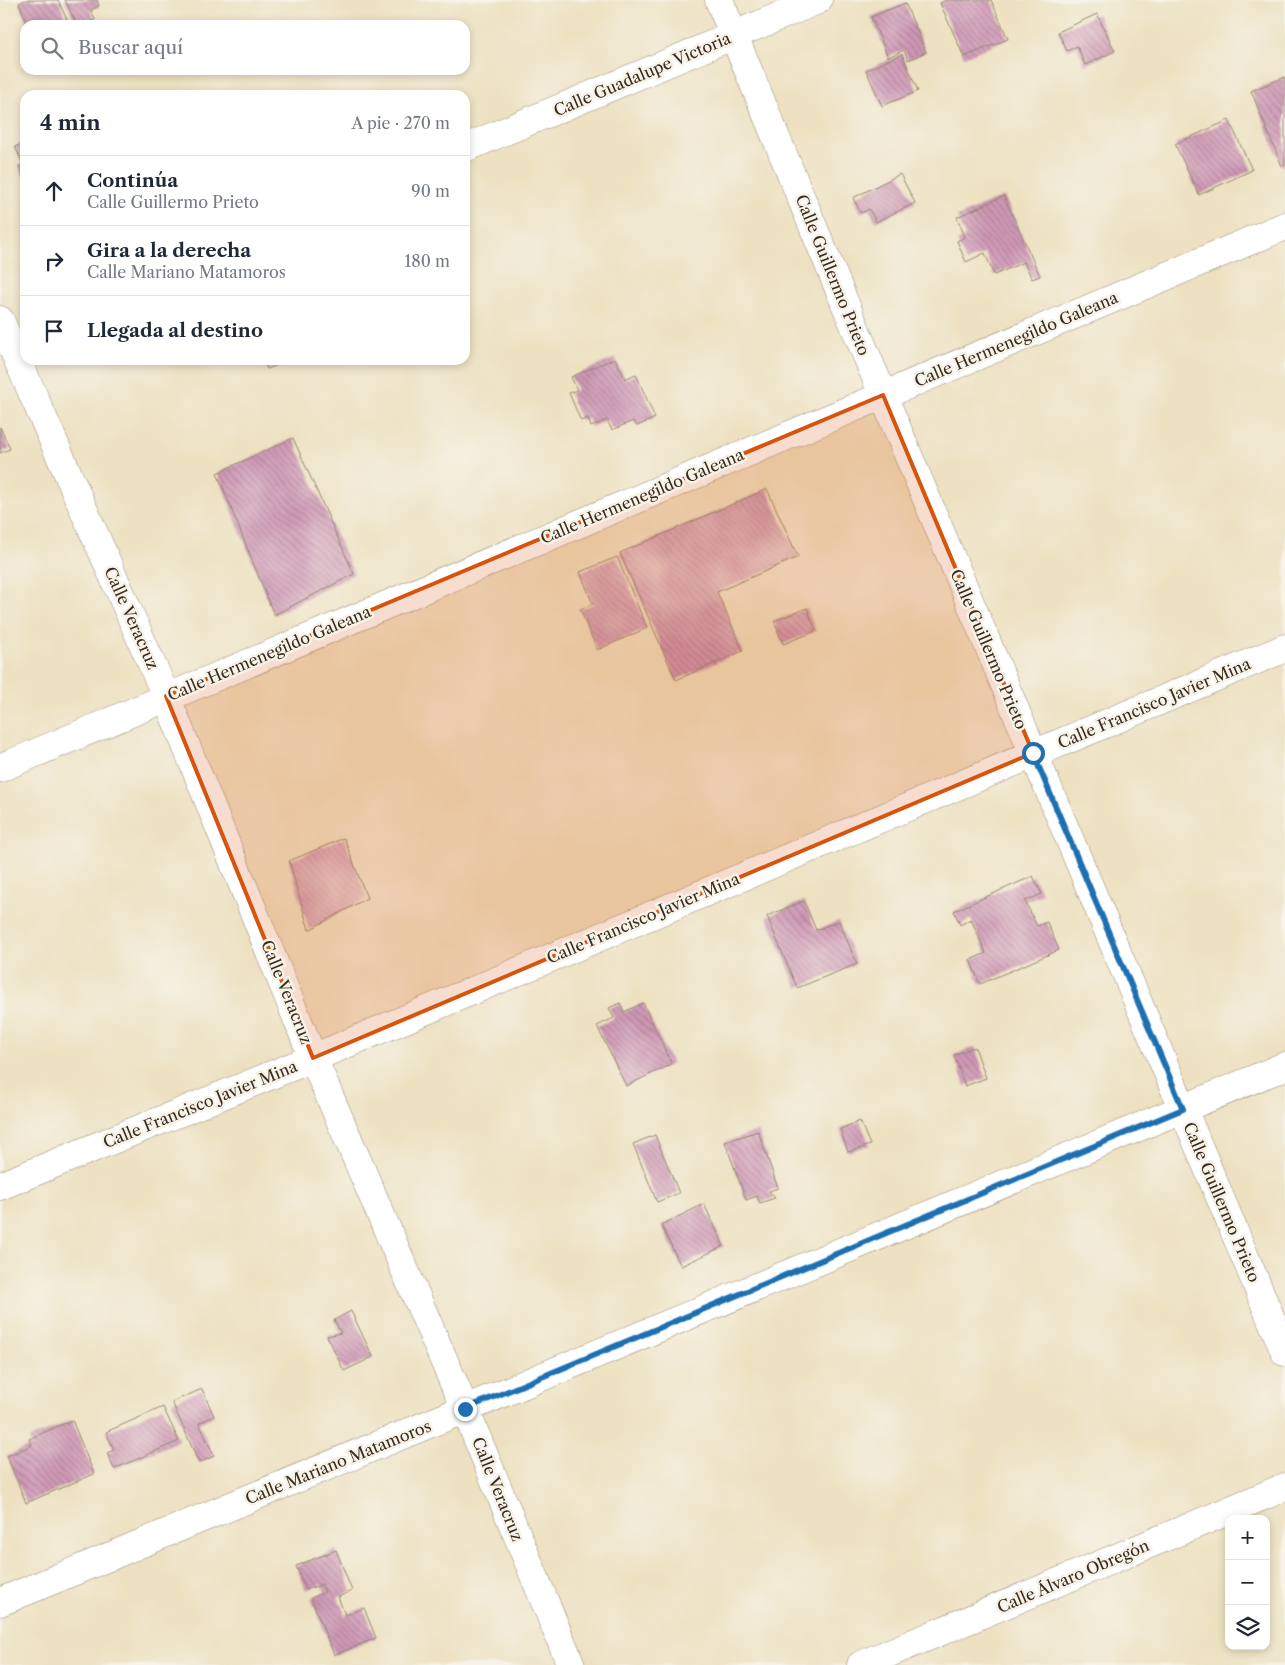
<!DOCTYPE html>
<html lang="es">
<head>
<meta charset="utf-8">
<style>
	:root { --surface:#fff; --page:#f2f2f3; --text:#1f2937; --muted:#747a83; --line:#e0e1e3 }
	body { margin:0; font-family:"Libre Caslon Text",serif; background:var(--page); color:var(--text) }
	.controls { position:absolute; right:15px; bottom:15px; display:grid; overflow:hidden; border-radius:10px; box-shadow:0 2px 8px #0003 }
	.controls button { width:45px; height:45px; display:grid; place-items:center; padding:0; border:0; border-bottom:1px solid var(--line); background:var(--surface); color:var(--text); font:25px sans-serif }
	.stop { position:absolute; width:15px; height:15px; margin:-11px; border:4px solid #1f6fb2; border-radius:50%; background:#fff }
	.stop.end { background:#1f6fb2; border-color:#fff; box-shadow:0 1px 5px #0008 }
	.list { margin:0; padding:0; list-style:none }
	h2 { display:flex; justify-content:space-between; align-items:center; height:65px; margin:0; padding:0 20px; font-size:21px }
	h2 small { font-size:16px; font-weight:400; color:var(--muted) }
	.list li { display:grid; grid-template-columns:32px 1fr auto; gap:15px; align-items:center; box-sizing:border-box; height:70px; padding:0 20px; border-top:1px solid var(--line) }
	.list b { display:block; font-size:19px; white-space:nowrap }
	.list p { margin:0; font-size:16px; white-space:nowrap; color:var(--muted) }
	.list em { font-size:16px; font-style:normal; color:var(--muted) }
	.icon { flex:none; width:28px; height:28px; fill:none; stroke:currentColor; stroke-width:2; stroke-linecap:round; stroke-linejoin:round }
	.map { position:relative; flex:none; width:1285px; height:1665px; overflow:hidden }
	.search { position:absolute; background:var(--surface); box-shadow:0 2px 8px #0003; left:20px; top:20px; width:450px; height:55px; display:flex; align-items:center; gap:12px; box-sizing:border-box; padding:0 18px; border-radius:15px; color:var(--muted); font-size:19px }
	.panel { position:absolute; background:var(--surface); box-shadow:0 2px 8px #0003; left:20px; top:90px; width:450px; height:275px; border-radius:15px }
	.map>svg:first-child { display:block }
</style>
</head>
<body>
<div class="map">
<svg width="1285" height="1665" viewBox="0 0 1285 1665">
	<defs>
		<pattern id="building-back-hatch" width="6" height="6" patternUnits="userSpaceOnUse" patternTransform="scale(1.25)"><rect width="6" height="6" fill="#cf98b6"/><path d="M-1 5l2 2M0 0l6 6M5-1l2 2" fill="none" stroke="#a97c93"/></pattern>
	</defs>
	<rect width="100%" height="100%" fill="#f7f3e8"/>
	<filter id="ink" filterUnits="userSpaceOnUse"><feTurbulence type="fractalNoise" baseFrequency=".02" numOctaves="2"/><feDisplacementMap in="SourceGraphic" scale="10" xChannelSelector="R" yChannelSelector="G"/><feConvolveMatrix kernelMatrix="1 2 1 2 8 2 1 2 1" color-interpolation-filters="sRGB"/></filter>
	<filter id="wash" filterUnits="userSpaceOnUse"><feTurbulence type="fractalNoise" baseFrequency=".0096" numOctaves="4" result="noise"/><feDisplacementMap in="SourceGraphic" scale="20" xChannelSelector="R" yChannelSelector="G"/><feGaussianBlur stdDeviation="1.12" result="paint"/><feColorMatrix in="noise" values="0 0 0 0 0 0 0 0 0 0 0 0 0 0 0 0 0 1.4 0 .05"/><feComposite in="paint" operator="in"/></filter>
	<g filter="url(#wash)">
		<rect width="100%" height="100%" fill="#ede1c1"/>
		<g id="blocks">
			<path fill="url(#building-back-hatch)" d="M25 0H58L68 22 60 25H28L19 3Z
				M65 0H97L99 6 91 10 95 20 83 25H77Z
				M946 0H991L1008 39 964 57 940 3Z
				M905 3 926 52 908 60 904 50 888 57 871 17Z
				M1097 14 1115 51 1085 65 1077 46 1067 51 1058 32Z
				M902 54 918 91 882 106 866 70Z
				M1285 77V165L1282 166 1251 91Z
				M1229 120 1252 170 1199 195 1175 144Z
				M25 142V180L19 166 23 164 15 147Z
				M900 174 915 203 876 222 869 209 861 213 853 198Z
				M1004 196 1040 276 1032 279 1024 262 994 275 985 253 966 262 957 241 965 237 957 217Z
				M615 358 625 379 636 374 655 418 637 426 633 421 612 430 607 420 591 427 588 418 581 421 569 393 577 390 571 377Z
				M264 360H290L267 369Z
				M0 427 10 449 0 453Z
				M293 438 354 574 274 615 217 473Z
				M767 489 798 557 717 592 743 651 676 680 620 553Z
				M617 557 647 628 597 650 580 609 593 604 580 572Z
				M807 608 816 631 783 644 774 621Z
				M344 838 367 898 309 930 289 861Z
				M1033 876 1042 894 1025 901 1037 926 1047 922 1059 950 980 984 970 960 986 953 971 919 960 925 954 911Z
				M804 901 816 930 839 921 857 964 797 988 767 916Z
				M620 1003 624 1012 643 1003 672 1064 626 1086 597 1026 614 1018 609 1008Z
				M975 1047 986 1078 965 1086 954 1055Z
				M860 1121 870 1145 848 1152 840 1129Z
				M758 1131 778 1188 769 1191 775 1198 760 1203 757 1196 746 1200 725 1142Z
				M655 1135 679 1193 657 1202 633 1144Z
				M704 1204 724 1246 681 1266 661 1225Z
				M351 1311 373 1357 344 1371 327 1336 341 1333 334 1320Z
				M202 1389 214 1416 199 1423 214 1456 199 1463 172 1402Z
				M163 1407 179 1441 114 1469 107 1453 114 1450 106 1432Z
				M72 1420 94 1474 26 1503 7 1456 32 1445 29 1439Z
				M336 1550 352 1591 338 1597 345 1615 364 1608 376 1638 334 1655 311 1598 325 1592 322 1584 306 1590 296 1566Z"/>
		</g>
	</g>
	<g filter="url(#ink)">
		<use href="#blocks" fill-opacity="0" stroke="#948670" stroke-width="1"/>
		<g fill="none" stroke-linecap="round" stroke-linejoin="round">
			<defs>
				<path id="minor" d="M719 0 883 395 1285 1352
					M465 148 818 0
					M0 320 166 696 313 1058 465 1409 571 1665
					M0 768 1285 226
					M0 1186 313 1058 1285 648
					M0 1602 465 1409 1285 1066
					M861 1665 1285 1487"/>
			</defs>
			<use href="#minor" stroke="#948670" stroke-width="29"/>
			<use href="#minor" stroke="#fff" stroke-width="28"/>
		</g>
	</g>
	<g fill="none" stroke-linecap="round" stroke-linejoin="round" filter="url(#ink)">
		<path stroke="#1f6fb2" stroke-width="6" d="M465 1409 1183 1109 1033 753"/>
	</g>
	<path fill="#d7540e" fill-opacity="0.2" stroke="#d7540e" stroke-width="4" stroke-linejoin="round" d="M883 395 1033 753 313 1058 166 696Z"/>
	<g text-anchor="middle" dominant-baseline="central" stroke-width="5" stroke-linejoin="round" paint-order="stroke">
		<g font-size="16" fill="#3b2a1e" stroke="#f7f3e8">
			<text transform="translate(642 74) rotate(-23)">Calle Guadalupe Victoria</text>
			<text transform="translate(833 275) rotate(68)">Calle Guillermo Prieto</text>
			<text transform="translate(1016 339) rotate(-23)">Calle Hermenegildo Galeana</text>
			<text transform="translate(642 496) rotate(-23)">Calle Hermenegildo Galeana</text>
			<text transform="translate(132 618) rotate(66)">Calle Veracruz</text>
			<text transform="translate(989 649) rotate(67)">Calle Guillermo Prieto</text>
			<text transform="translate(269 653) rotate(-23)">Calle Hermenegildo Galeana</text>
			<text transform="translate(1154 703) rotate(-23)">Calle Francisco Javier Mina</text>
			<text transform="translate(643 918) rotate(-23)">Calle Francisco Javier Mina</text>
			<text transform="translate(287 992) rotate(68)">Calle Veracruz</text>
			<text transform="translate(200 1104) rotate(-22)">Calle Francisco Javier Mina</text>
			<text transform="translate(1222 1202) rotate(67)">Calle Guillermo Prieto</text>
			<text transform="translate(338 1462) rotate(-22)">Calle Mariano Matamoros</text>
			<text transform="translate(498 1489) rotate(68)">Calle Veracruz</text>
			<text transform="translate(1073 1576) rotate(-23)">Calle Álvaro Obregón</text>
		</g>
	</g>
</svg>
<div class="controls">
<button>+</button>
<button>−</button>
<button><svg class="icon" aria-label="layers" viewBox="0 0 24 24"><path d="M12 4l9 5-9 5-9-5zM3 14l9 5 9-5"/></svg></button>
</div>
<div class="stop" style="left:1033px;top:753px"></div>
<div class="stop end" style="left:465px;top:1409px"></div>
<div class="search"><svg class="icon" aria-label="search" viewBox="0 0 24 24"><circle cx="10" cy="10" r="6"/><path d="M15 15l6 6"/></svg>Buscar aquí</div>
<section class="panel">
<h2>4 min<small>A pie · 270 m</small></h2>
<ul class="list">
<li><svg class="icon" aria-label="ahead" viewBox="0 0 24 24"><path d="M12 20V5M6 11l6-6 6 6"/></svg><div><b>Continúa</b><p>Calle Guillermo Prieto</p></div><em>90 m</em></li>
<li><svg class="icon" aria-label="right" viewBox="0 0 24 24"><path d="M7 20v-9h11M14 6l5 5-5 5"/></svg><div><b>Gira a la derecha</b><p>Calle Mariano Matamoros</p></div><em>180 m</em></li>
<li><svg class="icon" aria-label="arrive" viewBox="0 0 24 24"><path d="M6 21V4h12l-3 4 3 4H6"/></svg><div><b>Llegada al destino</b></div></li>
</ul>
</section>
</div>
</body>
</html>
